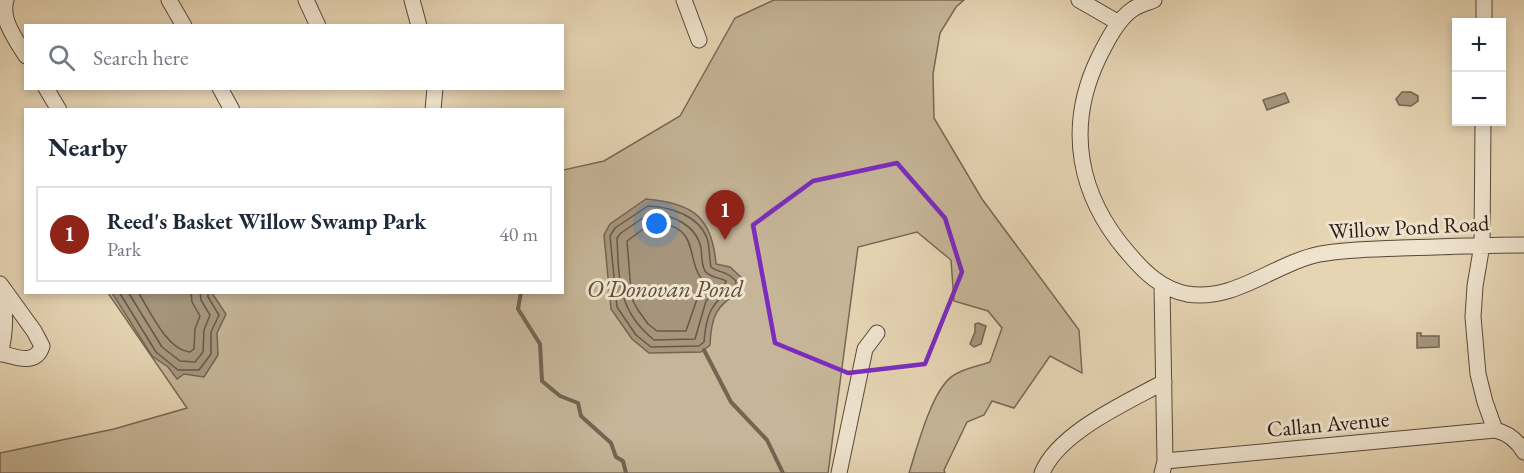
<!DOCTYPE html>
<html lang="en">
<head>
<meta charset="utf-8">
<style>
	:root { --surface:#fff; --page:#f2f2f3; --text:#1f2937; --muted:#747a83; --line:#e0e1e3; --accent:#8f2418 }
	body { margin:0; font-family:"EB Garamond",serif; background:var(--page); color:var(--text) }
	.controls { position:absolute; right:18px; top:18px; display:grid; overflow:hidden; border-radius:0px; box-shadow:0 3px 9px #0003 }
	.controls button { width:54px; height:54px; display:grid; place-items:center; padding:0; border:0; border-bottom:2px solid var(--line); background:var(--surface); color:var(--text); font:30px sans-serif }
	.you { position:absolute; left:657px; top:224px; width:21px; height:21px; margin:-15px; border:4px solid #fff; border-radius:50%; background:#1a73e8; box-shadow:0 0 0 9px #1a73e833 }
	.badge { display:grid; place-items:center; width:39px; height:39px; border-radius:50%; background:var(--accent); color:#fff; font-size:20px; font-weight:700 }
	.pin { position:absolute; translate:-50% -50px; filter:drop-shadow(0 2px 3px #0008) }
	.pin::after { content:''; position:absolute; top:32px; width:21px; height:18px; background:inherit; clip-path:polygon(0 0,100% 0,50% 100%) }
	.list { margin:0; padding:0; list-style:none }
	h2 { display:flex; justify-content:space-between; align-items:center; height:78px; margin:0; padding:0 24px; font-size:26px }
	h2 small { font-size:20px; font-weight:400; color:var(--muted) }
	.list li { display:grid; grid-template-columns:39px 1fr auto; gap:18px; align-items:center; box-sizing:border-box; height:96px; margin:0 12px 12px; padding:0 12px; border:2px solid var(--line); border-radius:0px }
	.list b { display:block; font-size:22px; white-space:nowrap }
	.list p { margin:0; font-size:20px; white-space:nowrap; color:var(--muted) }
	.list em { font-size:20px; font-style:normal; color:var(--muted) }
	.icon { flex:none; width:33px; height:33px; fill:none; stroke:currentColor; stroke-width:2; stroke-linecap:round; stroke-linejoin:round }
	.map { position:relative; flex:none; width:1524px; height:473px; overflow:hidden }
	.search { position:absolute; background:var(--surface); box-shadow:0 3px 9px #0003; left:24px; top:24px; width:540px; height:66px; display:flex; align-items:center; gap:15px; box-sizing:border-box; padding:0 21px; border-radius:0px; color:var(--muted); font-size:22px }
	.panel { position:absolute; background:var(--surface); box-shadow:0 3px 9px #0003; left:24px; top:108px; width:540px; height:186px; border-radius:0px }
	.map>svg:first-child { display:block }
</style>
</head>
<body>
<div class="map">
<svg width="1524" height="473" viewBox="0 0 1524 473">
	<rect width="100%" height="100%" fill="#e6d4b3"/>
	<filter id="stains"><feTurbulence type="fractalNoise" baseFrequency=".00333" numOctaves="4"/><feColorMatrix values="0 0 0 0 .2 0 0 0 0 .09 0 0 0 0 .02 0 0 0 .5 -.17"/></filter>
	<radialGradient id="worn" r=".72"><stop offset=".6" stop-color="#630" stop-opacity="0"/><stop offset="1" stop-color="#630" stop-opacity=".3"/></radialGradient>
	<path fill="#c6b598" stroke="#786855" stroke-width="1.5" d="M774 0H964L956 7 940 33 933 74 934 118 982 199 1079 330 1082 373 1050 356 1014 408 992 401 984 415 967 422 944 470 945 473H909C917 448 932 388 954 375 965 368 979 366 990 362L1002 328 988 311 954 301 951 260 917 232 858 247 828 473H0V453L114 429 187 408 108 293 562 292 563 170 604 161 680 116 735 18Z"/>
	<path fill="#a6957c" stroke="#746452" stroke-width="1.5" d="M1402 92H1411L1418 96V101L1411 106 1399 105 1396 99Z
		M1285 93 1289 102 1267 110 1263 100Z
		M646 199C693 203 712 217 716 264L730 267 743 279 741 291C716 305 711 317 710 345L701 352 649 353 632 339 611 309 604 235 610 224Z
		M112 293H212L226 314 217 333 218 355 204 377 184 374 177 379 168 367 152 356Z
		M978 323 986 326 981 344 974 347 970 344 975 332V324Z
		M1417 333H1421V336H1439V347L1417 348Z"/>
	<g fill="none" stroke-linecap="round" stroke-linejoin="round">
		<path stroke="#685847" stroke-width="1.5" d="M648 206C670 207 698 215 707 238 710 247 709 257 711 267 719 274 725 269 736 281L735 288C711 301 706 315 704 342L699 346 651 347 636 335 617 307 610 236 615 228Z
			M650 213C672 215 696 224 701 248 702 255 701 264 705 271 710 278 719 277 726 281L725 284 706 301 695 339 654 340C618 311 619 281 617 238L621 233Z
			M653 222C706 227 681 261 707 285L697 299 686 331H657L648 324 638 310 633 301 631 291 627 241Z
			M119 292 156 352 178 370H199L211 354V332L219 315 208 297V292
			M128 292 162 347 180 361 195 362 203 352 204 330 210 315 201 300 200 292
			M138 292C150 311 167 350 190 352L194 349 195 329 200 316 192 302 191 292"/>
		<path stroke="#746452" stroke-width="4" d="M521 292 518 309 540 344 542 381 560 396 578 403 581 416 611 443 616 457 623 461 626 473
			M704 350 731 402 767 440 783 473"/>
		<defs>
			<path id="minor" d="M6 0C0 19 16 40 26 56
				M169 0 184 26
				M306 0 318 26
				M412 0 419 26
				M684 0 699 40
				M1079 0 1119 23
				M1154 0C1147 3 1139 5 1133 9 1118 19 1107 41 1099 57 1065 127 1078 196 1129 254 1145 273 1162 289 1187 294 1235 302 1275 263 1320 254 1347 249 1374 249 1401 248 1442 247 1483 245 1524 245
				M1484 22V0
				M46 88 59 110
				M220 88 232 110
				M433 110 435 88
				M1483 122 1482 245 1475 286 1473 317 1478 374 1485 402 1495 430C1508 433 1517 440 1524 452
				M0 284 34 331 42 346C36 366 15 357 0 353
				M1162 286 1165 461 1162 473
				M0 354C6 332 6 311 1 289
				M1165 461 1495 430
				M839 473 865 349 877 333
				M1042 473C1059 432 1126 403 1164 382"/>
		</defs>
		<use href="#minor" stroke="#58493a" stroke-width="17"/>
		<use href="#minor" stroke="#efe3ce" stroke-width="15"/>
	</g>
	<path fill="none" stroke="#7b2cbf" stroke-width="4.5" stroke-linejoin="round" d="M897 163 945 218 962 272 925 364 848 373 775 343 753 225 813 181Z"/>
	<g text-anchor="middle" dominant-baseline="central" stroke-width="6" stroke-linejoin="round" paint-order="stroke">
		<g font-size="22" fill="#291b12" stroke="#efe3ce">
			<text transform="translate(1409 227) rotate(-3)">Willow Pond Road</text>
			<text transform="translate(1328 424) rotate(-5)">Callan Avenue</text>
		</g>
		<g font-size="24" font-style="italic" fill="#5b4c3c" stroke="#efe3ce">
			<text x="665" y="288">O'Donovan Pond</text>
		</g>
	</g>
	<rect width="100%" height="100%" filter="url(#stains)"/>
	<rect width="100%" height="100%" fill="url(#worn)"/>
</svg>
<div class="controls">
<button>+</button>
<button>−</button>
</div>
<div class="you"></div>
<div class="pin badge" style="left:725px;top:240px">1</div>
<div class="search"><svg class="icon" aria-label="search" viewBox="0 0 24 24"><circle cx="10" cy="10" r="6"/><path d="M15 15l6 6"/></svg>Search here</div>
<section class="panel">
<h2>Nearby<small></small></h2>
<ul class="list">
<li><span class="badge">1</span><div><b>Reed's Basket Willow Swamp Park</b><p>Park</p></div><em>40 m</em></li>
</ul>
</section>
</div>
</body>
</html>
